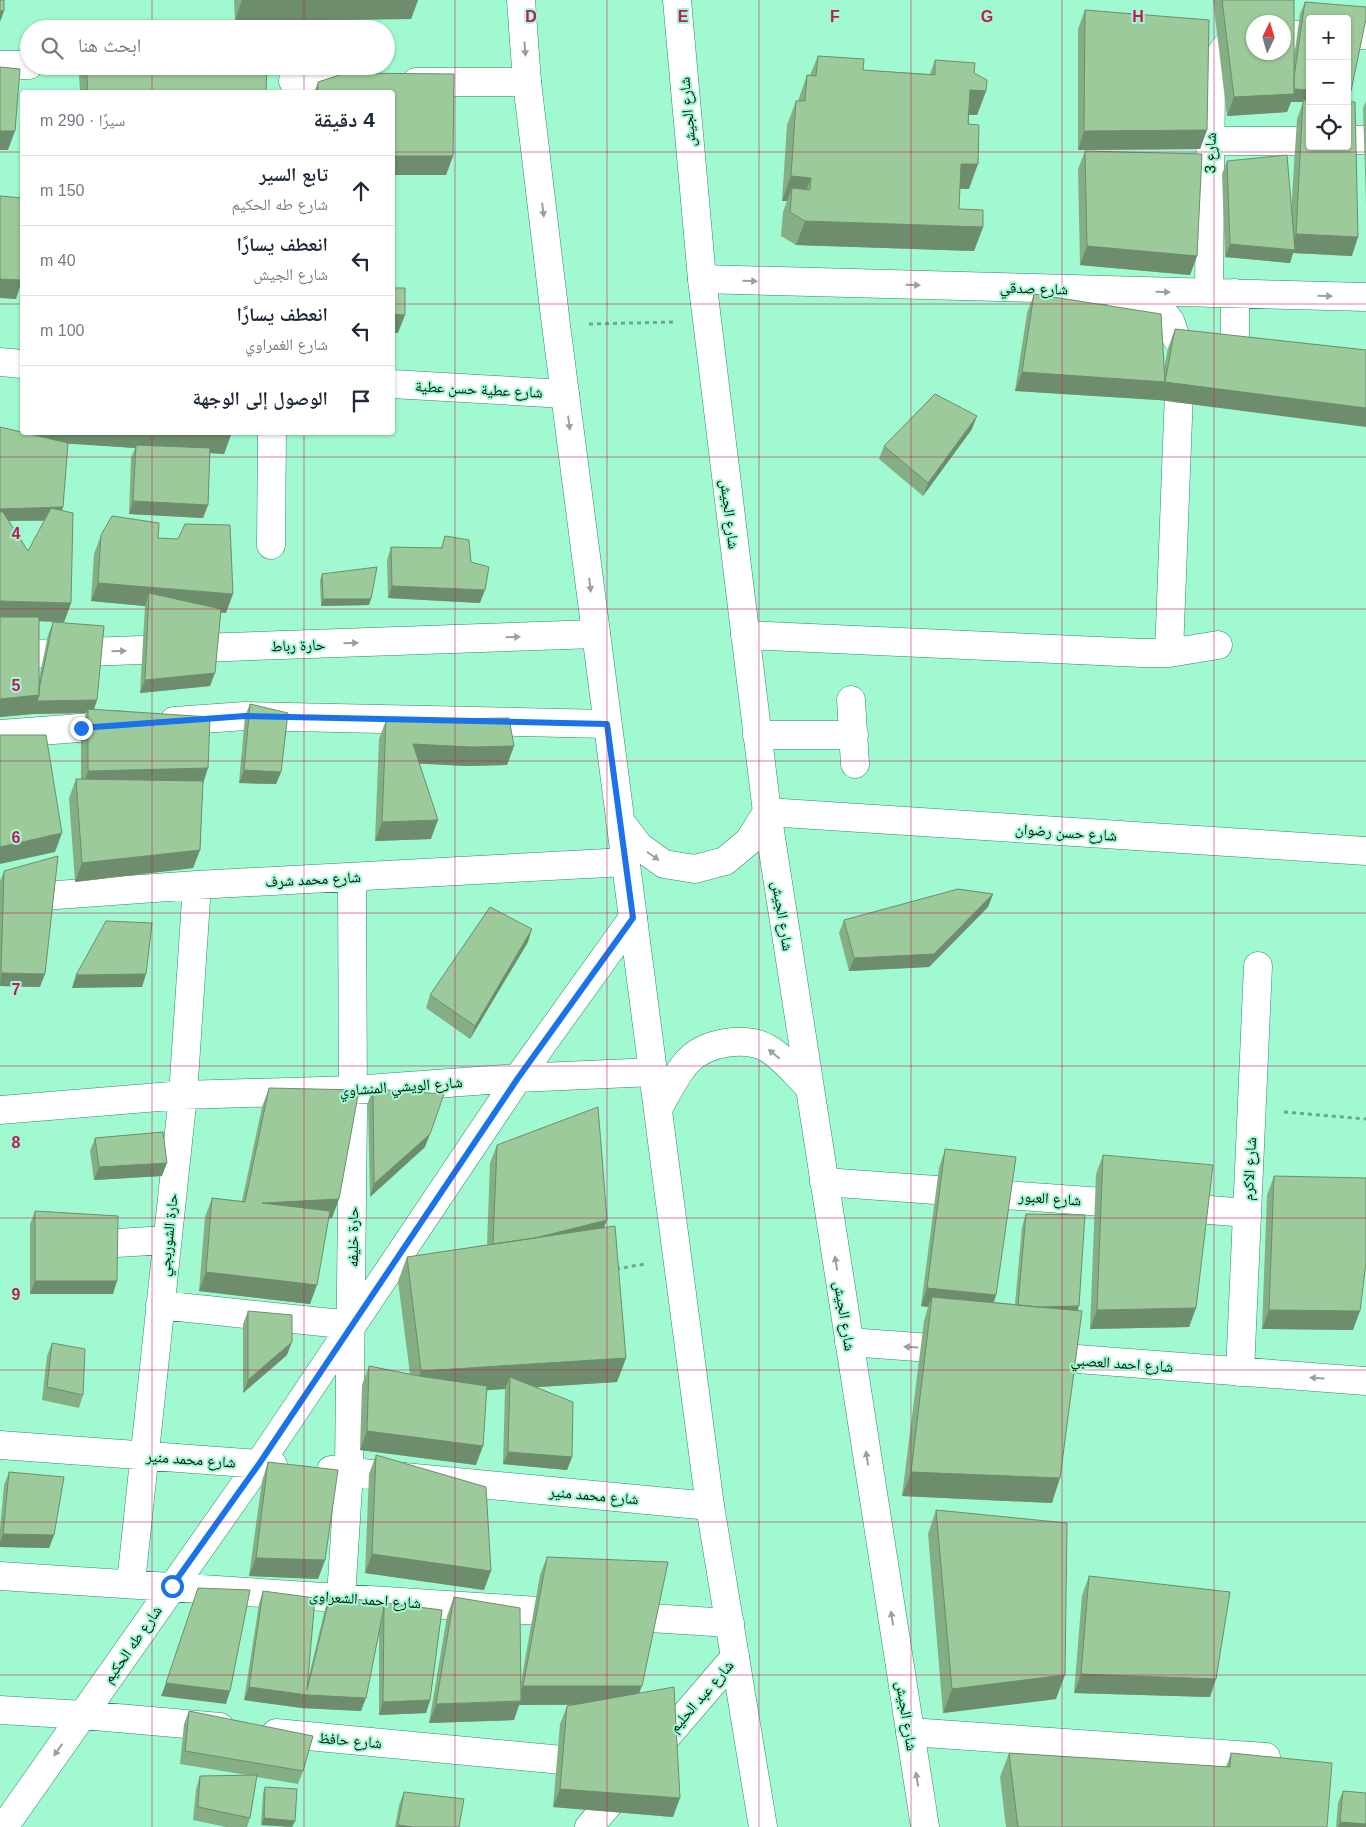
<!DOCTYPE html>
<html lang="ar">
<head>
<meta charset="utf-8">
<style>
	:root { --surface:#fff; --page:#f6f6f7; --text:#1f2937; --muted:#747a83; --line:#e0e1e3 }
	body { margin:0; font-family:Arial,"Noto Naskh Arabic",sans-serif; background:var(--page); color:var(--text); direction:rtl }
	.controls { position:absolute; right:15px; top:15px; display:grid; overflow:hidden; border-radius:5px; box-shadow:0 1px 4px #0004 }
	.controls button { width:45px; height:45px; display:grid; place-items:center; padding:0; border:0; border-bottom:1px solid var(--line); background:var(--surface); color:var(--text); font:25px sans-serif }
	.compass { position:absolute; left:1246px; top:15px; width:45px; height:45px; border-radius:50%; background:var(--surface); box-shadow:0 1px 4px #0004; rotate:5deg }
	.stop { position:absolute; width:15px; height:15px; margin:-11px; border:4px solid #1a73e8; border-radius:50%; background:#fff }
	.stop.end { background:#1a73e8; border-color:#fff; box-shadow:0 1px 5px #0008 }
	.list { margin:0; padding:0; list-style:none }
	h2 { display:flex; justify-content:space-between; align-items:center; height:65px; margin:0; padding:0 20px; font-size:21px }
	h2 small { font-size:16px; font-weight:400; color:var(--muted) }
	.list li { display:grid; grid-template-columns:32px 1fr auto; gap:15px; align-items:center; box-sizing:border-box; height:70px; padding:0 20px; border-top:1px solid var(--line) }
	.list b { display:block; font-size:19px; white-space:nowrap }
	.list p { margin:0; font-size:16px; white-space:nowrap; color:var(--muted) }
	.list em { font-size:16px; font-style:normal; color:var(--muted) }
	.icon { flex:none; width:28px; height:28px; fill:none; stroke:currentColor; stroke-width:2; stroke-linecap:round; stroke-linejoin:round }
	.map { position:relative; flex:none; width:1366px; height:1827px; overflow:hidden; direction:ltr }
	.search { position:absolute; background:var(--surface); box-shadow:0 1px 4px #0004; left:20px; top:20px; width:375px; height:55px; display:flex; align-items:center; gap:12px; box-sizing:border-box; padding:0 18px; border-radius:28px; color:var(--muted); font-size:19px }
	.panel { position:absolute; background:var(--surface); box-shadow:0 1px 4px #0004; left:20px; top:90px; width:375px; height:345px; border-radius:5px; direction:rtl }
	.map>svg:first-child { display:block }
</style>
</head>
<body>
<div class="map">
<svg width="1366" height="1827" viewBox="0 0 1366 1827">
	<rect width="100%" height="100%" fill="#a0f9d0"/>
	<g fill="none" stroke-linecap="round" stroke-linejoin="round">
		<defs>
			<path id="minor" d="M1284 35H1310
				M1347 35H1366
				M0 65H29
				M293 81H356
				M416 82H527
				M1347 140H1366
				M1210 141H1310
				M702 279 1366 297
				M1209 293 1211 82C1214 55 1226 40 1254 35
				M1121 307C1135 308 1155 305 1166 316 1172 321 1172 327 1174 333 1179 345 1188 352 1200 355
				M1235 357V293
				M0 362 22 364
				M392 384 565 394
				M271 545 272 432
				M745 635 1142 653H1169L1218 645
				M1169 653 1180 366
				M0 655 596 634
				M851 700 855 764
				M174 721 245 716 607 724
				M0 734 119 725
				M757 735H854
				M767 812 1366 851
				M0 899 197 885 626 862
				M0 1110 183 1095 353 1090 518 1078 653 1072
				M824 1182 1131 1204
				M1172 1207 1247 1213
				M100 1244 167 1240
				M160 1305 351 1325
				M849 1342 958 1350
				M1038 1356 1366 1381
				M1240 1372 1258 966
				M0 1445 273 1465
				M331 1470 710 1506
				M0 1576 570 1613
				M131 1583 183 1095 197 885
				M341 1597 349 1472 353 1109 352 877
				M618 1616 730 1623
				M0 1710 83 1715 220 1727
				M910 1732 1266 1757
				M276 1733 594 1763
				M4 1827 259 1464 518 1078 633 918
				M589 1827 735 1657"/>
			<path id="major" d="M521 0 527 82 556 325 667 1180 710 1506 763 1827
				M677 0 702 279 767 812 925 1827
				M620 821 639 846 664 864 695 869 725 861 749 841 767 812
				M658 1109C667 1093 676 1074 688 1061 706 1042 745 1036 767 1048 783 1057 796 1074 809 1087"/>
		</defs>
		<use href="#minor" stroke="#2f8b67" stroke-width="29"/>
		<use href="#major" stroke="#2f8b67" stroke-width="29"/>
		<path stroke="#68a98a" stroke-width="3" stroke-dasharray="4 4" stroke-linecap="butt" d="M589 324 675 322
			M1284 1112 1366 1119
			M616 1269 645 1264"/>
		<use href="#minor" stroke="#fff" stroke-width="28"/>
		<use href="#major" stroke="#fff" stroke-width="28"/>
	</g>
	<path fill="#86ae84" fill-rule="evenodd" d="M234 0H418L411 19 235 21Z
		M1213 0H1294V57L1300 14 1305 2 1310 19 1352 256 1293 253 1290 263 1225 257 1222 174 1227 161 1291 211 1297 119 1303 102H1291L1287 112 1227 116Z
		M1085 10 1207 130 1200 149 1078 150V29Z
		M818 56 863 70 930 74 935 60 974 73 986 91 977 115H969V189H960L959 209 983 227 974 251 796 245 781 236 783 212 787 201H782L787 125 796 101H798L807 75H810Z
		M82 66H267L266 92H80L79 75Z
		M346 73 454 74 453 156 446 175H392V92H314L318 82Z
		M1366 101V204L1363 108Z
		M1085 151 1197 256 1190 275 1080 265 1078 169Z
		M1034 294 1164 368 1168 348 1175 329 1366 350 1158 400 1015 391 1027 313Z
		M0 427 27 433 231 432 224 454 210 453 208 505 203 518 129 514 131 458 135 448 68 443 62 510 71 603 64 622 39 621V679L48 635 53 622 94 710 203 783 200 850 193 868 75 882 69 798 76 779H81V728L86 713 33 714 0 717ZM9 521H45L28 551Z
		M972 429 923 496 879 459 884 446Z
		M101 535 158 538 226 613 220 612 210 686 140 693 145 606 91 601 94 554Z
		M445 536 471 562 480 603 388 598 387 560 391 547 441 548Z
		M322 574 369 605 321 606 320 580Z
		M250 704 281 772 276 784 239 783 245 716Z
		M386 720 514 746 507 765 466 766 419 763 431 839 375 841 379 739Z
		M4 871 40 987 0 986V881Z
		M993 894 988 907 929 967 849 971 839 933 844 920Z
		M528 942 470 1039 426 1008 430 995Z
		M269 1088 332 1218H328L310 1304 199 1291 205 1217 212 1198 242 1201 262 1107Z
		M373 1089 425 1147 370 1197 368 1102Z
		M95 1138 162 1176 94 1180 90 1151Z
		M497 1145 604 1228 626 1358 617 1382 536 1387 572 1457 567 1470 503 1464 505 1389 486 1390 476 1465 360 1450 362 1385 369 1366 410 1374 398 1281 407 1257 487 1245 490 1163Z
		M945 1149 996 1295 994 1302 1015 1304 1022 1227 1026 1214 1078 1311 1052 1503 902 1496 924 1321 928 1307 921 1306 939 1168Z
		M1103 1155 1196 1308 1189 1327 1090 1329 1096 1174Z
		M1274 1176 1353 1330 1262 1329 1267 1195Z
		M35 1211 113 1294H30V1224Z
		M248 1311 287 1355 243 1393V1324Z
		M52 1343 83 1395 79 1408 42 1400 47 1356Z
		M376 1455 484 1590 365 1573 369 1474Z
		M268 1462 325 1560 318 1579 249 1576 262 1481Z
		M9 1472 54 1535 49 1548 0 1547V1529L4 1485Z
		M936 1510 1056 1699 943 1713 928 1534Z
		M547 1557 639 1693 673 1817 553 1807 560 1724 567 1706 571 1705H519L514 1720 429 1723 447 1616 454 1597 521 1682 540 1575Z
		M1089 1576 1210 1697 1074 1693 1082 1595Z
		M263 1591 308 1680 325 1609 330 1596 442 1610 430 1700 426 1713 379 1715V1631L361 1711 302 1708 244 1700 259 1604Z
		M189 1711 303 1771 298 1784 257 1777 250 1818 247 1827H226L193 1820 196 1789 200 1776 247 1775 180 1764 184 1724Z
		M1009 1753 1226 1767 1231 1753 1327 1827H1006L1000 1777Z
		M265 1787 295 1821 292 1827 261 1825 263 1793Z
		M1343 1791 1366 1827H1336L1338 1803Z
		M404 1792 459 1827H395L399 1805Z"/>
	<path fill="#6d8d6c" d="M242 0H418L411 19 235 21Z
		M0 11H4L0 22Z
		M1292 89 1310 90V103L1303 100V102H1291L1287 112 1227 116 1234 97Z
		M970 90 986 91 977 115 961 114Z
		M1347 91H1351L1347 101Z
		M1207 130 1200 149 1078 150 1084 131Z
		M0 131H15L8 150H0Z
		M392 156H453L446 175H392Z
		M961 164H978L969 189 952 188Z
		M791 176 811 178 802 202 792 188 787 201H782Z
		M805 221 983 227 974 251 796 245Z
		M1296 234 1358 237 1352 256 1293 253 1290 263 1225 257 1230 244 1290 250Z
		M1087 246 1197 256 1190 275 1080 265Z
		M0 279 22 280 16 299 0 298Z
		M392 314 405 315 398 333H392Z
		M1022 372 1165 382 1366 408V427L1158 400 1015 391Z
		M977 416 972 429 923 496 928 483Z
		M30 432H196L231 435 224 454 136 448V445L135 448 27 441Z
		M133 501 208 505 203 518 129 514Z
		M63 507 58 520 0 521V509Z
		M98 583 233 594 226 613 149 606V593L145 606 91 601Z
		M392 586 485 590 480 603 388 598Z
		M323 599H371L369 605 321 606Z
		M0 601 71 603 64 622 0 620Z
		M215 673 210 686 140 693 145 680Z
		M39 695 33 714 0 717V699Z
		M97 700 93 713 88 709 86 713 33 714 37 701Z
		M413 744 514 746 507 765 466 766 406 763Z
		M208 768 202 787 82 790 88 771Z
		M244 770 281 772 276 784 239 783Z
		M438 820 431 839 375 841 382 822Z
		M62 833 55 852 0 864V847Z
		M200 850 193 868 75 882 82 863Z
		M993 894 988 907 929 967 849 971 854 958Z
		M532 929 528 942 470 1039 475 1026Z
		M1 973 45 974 40 987 0 986Z
		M146 974 142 987 72 988 76 975Z
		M430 1134 425 1147 370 1197 374 1184Z
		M167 1163 162 1176 94 1180 99 1167Z
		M339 1199 332 1218 255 1222 262 1203Z
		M607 1220 600 1238 493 1249Z
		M206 1272 317 1285 310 1304 199 1291Z
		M35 1281H117L113 1294H30Z
		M927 1288 996 1295 990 1314 932 1297 928 1307 921 1306Z
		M1079 1306 1075 1319 1018 1307Z
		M1196 1308 1189 1327 1090 1329 1097 1310Z
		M1269 1310 1360 1311 1353 1330 1262 1329Z
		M292 1342 287 1355 243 1393 248 1380Z
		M626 1358 617 1382 509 1389 510 1377 505 1389 413 1395 421 1371Z
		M367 1431 483 1446 476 1465 360 1450Z
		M508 1452 572 1457 567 1470 503 1464Z
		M911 1472 1060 1478 1052 1503 902 1496Z
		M3 1534 54 1535 49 1548 0 1547V1542Z
		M372 1554 491 1571 484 1590 365 1573Z
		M256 1558 325 1560 318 1579 249 1576Z
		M1081 1674 1216 1679 1210 1697 1074 1693Z
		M1065 1675 1056 1699 943 1713 952 1689Z
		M166 1683 230 1691 226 1704 161 1696Z
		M523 1686H642L635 1704 519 1705 514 1720 429 1723 436 1704 517 1702Z
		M249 1687 366 1698 361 1711 302 1708 244 1700Z
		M430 1700 426 1713 379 1715 383 1702Z
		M560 1789 680 1798 673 1817 553 1807Z
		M264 1818 295 1821 292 1827 261 1825Z
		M1340 1822 1366 1824V1827H1338Z
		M398 1825 413 1827H397Z"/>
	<path fill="#9cca9a" stroke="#6d8d6c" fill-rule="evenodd" d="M0 0H4V11H0Z
		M1222 0H1294V94L1234 97ZM1254 22H1284V52H1254Z
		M1305 2 1366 7V19L1351 91H1347V19H1310V90L1294 89V77Z
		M1085 10 1209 20 1207 130 1084 131Z
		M818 56 864 59 863 70 935 75V60L975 63 974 73 987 80 986 91 970 90 968 124 979 125 978 164H961L959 209 983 210V227L805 221 790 212 792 188 810 190 811 178 791 176 796 101H805L807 75 816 76Z
		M86 66H267L266 92H88Z
		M0 67 20 69 15 131H0Z
		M346 73 454 74 453 156H392V92H318V82Z
		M1303 100H1310V146H1347V102H1355L1358 237 1296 234Z
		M1085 151 1202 154 1197 256 1087 246Z
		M1287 155 1295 250 1230 244 1227 161Z
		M0 196 22 198V280L0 279Z
		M392 288H405V315L392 314Z
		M1034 294 1161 314 1165 382 1022 372Z
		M1175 329 1366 350V408L1165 382Z
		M935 394 977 416 928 483 884 446Z
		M0 427 68 443 63 507 0 509Z
		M196 432H231V435Z
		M136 445 210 448 208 505 133 501Z
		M51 508 73 513 71 603 0 601V512H3L28 551Z
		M112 516 159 523 158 538 178 539 185 524 230 525 233 594 98 583 101 535Z
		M445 536 469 540 471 562 489 567 485 590 392 586 391 547 442 548Z
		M377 567 371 599H323L322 574Z
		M149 593 221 609 215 673 145 680Z
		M0 617H39V695L0 699Z
		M53 622 104 626 97 700 37 701 39 695V690Z
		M250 704 288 713 281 772 244 770Z
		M88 709 210 717 208 768 88 771Z
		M509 718 514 746 473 747 413 744 438 820 382 822 386 720Z
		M0 735H46L62 833 0 847Z
		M76 779 203 781 200 850 82 863Z
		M58 856 45 974 1 973 4 871Z
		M958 889 993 894 934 954 854 958 844 920Z
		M490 907 532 929 475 1026 430 995Z
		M106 921 152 923 146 974 76 975Z
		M269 1088 359 1090 339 1199 262 1203 330 1211 317 1285 206 1272 212 1198 245 1202Z
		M373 1089 444 1094 430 1134 374 1184Z
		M598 1107 607 1220 535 1238 493 1244 497 1145Z
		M163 1132 167 1163 99 1167 95 1138Z
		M945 1149 1016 1157 996 1295 927 1288Z
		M1103 1155 1213 1165 1196 1308 1097 1310Z
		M1274 1176 1366 1178V1262L1360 1311 1269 1310Z
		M35 1211 118 1216 117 1281H35Z
		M1026 1214 1085 1215 1079 1306 1038 1307 1018 1305Z
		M615 1226 626 1358 421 1371 407 1257Z
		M932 1297 1082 1311 1060 1478 911 1472Z
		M248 1311 292 1315V1342L248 1380Z
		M52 1343 85 1349 83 1395 47 1387Z
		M369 1366 419 1376 487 1386 483 1446 367 1431Z
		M510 1377 573 1402 572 1457 508 1452Z
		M376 1455 486 1487 491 1571 372 1554Z
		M268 1462 338 1470 325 1560 256 1558Z
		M9 1472 64 1477 54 1535 3 1534Z
		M936 1510 1067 1523 1065 1675 952 1689Z
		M547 1557 668 1562 642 1686H523Z
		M1089 1576 1230 1592 1216 1679 1081 1674Z
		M198 1588 250 1590 230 1691 166 1683Z
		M263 1591 315 1598 307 1690 330 1596 442 1610 430 1700 383 1702 384 1607 366 1698 307 1695 249 1687Z
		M454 1597 520 1608 521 1701 436 1704Z
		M674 1687 680 1798 560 1789 567 1706Z
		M189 1711 313 1736 303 1771 185 1751Z
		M1009 1753 1230 1767 1231 1753 1332 1763 1327 1827H1018Z
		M257 1775 250 1818 198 1807 200 1776Z
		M265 1787 297 1789 295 1821 264 1818Z
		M1343 1791 1366 1793V1824L1340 1822Z
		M404 1792 464 1799 459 1827H413L398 1825Z"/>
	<defs><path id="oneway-solid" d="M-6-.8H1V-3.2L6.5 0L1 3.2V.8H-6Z" transform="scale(1.25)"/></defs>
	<g fill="#99a19d">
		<use href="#oneway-solid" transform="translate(525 49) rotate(86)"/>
		<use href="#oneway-solid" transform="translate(543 210) rotate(83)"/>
		<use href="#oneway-solid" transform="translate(750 281) rotate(2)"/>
		<use href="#oneway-solid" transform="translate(913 285) rotate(2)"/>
		<use href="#oneway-solid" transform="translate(1163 292) rotate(2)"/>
		<use href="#oneway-solid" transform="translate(1325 296) rotate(2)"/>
		<use href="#oneway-solid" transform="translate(569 423) rotate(83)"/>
		<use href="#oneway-solid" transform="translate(590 585) rotate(83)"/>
		<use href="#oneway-solid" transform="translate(513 637) rotate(-2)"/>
		<use href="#oneway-solid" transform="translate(351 643) rotate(-2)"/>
		<use href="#oneway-solid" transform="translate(119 651) rotate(-2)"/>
		<use href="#oneway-solid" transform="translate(653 856) rotate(35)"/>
		<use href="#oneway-solid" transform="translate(774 1054) rotate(-141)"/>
		<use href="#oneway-solid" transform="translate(836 1263) rotate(-99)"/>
		<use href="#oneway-solid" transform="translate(911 1347) rotate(-176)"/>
		<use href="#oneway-solid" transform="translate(1317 1378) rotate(-176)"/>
		<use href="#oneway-solid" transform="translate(867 1458) rotate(-99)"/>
		<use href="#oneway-solid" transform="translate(892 1618) rotate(-99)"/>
		<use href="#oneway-solid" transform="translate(58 1750) rotate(125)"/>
		<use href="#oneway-solid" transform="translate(917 1779) rotate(-99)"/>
	</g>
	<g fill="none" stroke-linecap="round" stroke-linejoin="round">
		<path stroke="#1a73e8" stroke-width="6" d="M81 728 245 716 607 724 633 918 518 1078 259 1464 172 1586"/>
	</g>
	<path fill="none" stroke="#c2185b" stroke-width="1" stroke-opacity="0.55" d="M152 0V29M304 0V29M455 0V1827M607 0V1827M759 0V1827M911 0V1827M1062 0V1827M1214 0V1827M152 66V92M304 66V92M0 152H22M392 152H1366M0 304H22M392 304H1366M152 432V1827M304 432V1827M0 457H1366M0 609H1366M0 761H1366M0 913H1366M0 1066H1366M0 1218H1366M0 1370H1366M0 1522H1366M0 1675H1366"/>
	<g text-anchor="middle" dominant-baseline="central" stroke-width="4" stroke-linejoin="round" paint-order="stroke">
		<g font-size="15" fill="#001309" stroke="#a0f9d0">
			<text transform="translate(687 112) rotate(-95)">شارع الجيش</text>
			<text transform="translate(1210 153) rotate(-89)">شارع 3</text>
			<text transform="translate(1034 288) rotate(2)">شارع صدقي</text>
			<text transform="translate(479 389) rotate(3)">شارع عطية حسن عطية</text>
			<text transform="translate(730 514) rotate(83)">شارع الجيش</text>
			<text transform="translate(298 645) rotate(-2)">حارة رباط</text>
			<text transform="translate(1066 832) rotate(4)">شارع حسن رضوان</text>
			<text transform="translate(313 879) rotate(-3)">شارع محمد شرف</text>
			<text transform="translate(783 916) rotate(81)">شارع الجيش</text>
			<text transform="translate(401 1086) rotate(-4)">شارع الويشي المنشاوي</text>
			<text transform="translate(1249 1169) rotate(-87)">شارع الاكرم</text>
			<text transform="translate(1050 1198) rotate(4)">شارع العبور</text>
			<text transform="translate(168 1235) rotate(-84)">حارة الشوربجي</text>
			<text transform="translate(352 1237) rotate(-90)">حارة خليفه</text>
			<text transform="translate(845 1316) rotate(81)">شارع الجيش</text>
			<text transform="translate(1122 1363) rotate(4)">شارع احمد العصبي</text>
			<text transform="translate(191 1459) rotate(4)">شارع محمد منير</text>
			<text transform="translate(594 1495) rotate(5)">شارع محمد منير</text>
			<text transform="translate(365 1599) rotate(4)">شارع احمد الشعراوى</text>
			<text transform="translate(132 1644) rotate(-55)">شارع طه الحكيم</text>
			<text transform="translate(701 1696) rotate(-49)">شارع عبد الحليم</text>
			<text transform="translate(907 1716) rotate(81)">شارع الجيش</text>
			<text transform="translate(350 1740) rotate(5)">شارع حافظ</text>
		</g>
	</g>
	<g font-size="16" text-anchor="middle" font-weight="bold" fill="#c2185b" stroke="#a0f9d0" stroke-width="4" stroke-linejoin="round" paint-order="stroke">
		<text x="531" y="22">D</text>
		<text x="683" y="22">E</text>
		<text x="835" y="22">F</text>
		<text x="987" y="22">G</text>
		<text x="1138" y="22">H</text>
		<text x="16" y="539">4</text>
		<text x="16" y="691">5</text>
		<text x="16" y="843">6</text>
		<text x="16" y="995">7</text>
		<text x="16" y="1148">8</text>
		<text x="16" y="1300">9</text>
	</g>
</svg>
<div class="controls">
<button>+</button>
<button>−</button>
<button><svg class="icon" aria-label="locate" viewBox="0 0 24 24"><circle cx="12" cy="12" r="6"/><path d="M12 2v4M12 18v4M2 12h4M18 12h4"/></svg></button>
</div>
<svg class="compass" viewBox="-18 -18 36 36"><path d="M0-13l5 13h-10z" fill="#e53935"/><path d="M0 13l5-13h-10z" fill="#747a83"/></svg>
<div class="stop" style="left:172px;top:1586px"></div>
<div class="stop end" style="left:81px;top:728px"></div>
<div class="search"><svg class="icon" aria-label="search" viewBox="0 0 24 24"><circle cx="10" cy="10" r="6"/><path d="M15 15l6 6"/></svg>ابحث هنا</div>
<section class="panel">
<h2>4 دقيقة<small>سيرًا · 290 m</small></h2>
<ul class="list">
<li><svg class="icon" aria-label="ahead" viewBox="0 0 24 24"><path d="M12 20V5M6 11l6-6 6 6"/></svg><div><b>تابع السير</b><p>شارع طه الحكيم</p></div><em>150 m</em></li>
<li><svg class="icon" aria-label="left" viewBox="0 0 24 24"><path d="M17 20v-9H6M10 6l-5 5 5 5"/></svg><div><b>انعطف يسارًا</b><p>شارع الجيش</p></div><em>40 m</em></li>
<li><svg class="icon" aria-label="left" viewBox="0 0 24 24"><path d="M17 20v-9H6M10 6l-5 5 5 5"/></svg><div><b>انعطف يسارًا</b><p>شارع الغمراوي</p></div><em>100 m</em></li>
<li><svg class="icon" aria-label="arrive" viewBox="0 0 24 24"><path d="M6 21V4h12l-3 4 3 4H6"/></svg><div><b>الوصول إلى الوجهة</b></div></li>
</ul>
</section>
</div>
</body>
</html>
